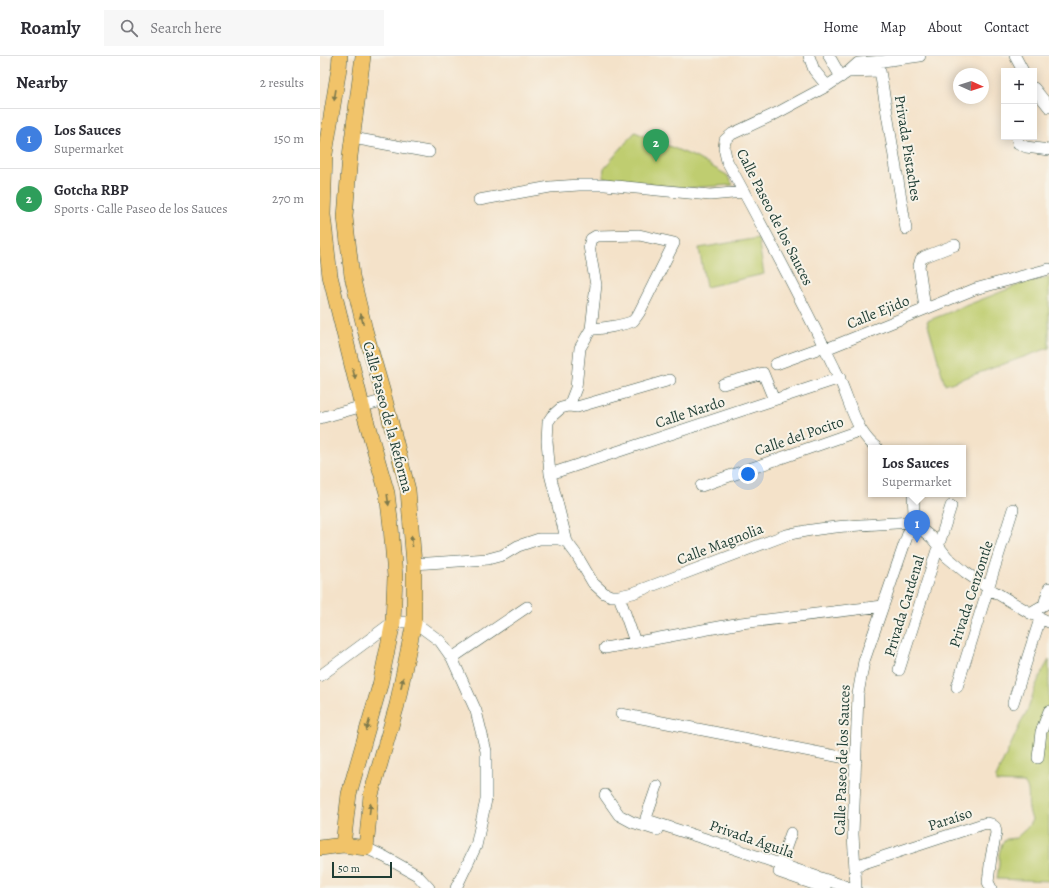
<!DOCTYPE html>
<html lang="en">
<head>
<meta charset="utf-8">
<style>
	:root { --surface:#fff; --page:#f7f7f7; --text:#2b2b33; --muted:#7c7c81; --line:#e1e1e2; --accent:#b45309 }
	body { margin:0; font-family:Alegreya,serif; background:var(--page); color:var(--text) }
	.controls { position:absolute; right:12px; top:12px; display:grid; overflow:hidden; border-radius:0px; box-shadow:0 2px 10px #0003 }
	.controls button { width:36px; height:36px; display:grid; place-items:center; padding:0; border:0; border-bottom:1px solid var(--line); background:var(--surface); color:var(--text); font:20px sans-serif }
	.compass { position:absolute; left:633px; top:12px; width:36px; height:36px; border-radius:50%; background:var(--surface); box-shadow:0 2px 10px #0003; rotate:93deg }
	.scale { position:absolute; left:12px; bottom:10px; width:60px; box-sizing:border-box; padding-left:4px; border:2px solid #1f3d34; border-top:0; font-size:11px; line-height:14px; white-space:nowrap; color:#1f3d34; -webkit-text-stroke:3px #f7f3e8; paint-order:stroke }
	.you { position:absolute; left:428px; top:418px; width:14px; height:14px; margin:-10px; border:3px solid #fff; border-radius:50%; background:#1a73e8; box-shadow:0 0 0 6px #1a73e833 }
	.badge { display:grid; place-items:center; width:26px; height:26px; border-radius:50%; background:var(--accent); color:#fff; font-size:13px; font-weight:700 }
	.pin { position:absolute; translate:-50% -33px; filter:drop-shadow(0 1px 2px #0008) }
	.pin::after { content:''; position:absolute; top:21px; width:14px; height:12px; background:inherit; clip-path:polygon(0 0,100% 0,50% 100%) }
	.popup { position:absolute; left:548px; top:389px; width:98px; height:52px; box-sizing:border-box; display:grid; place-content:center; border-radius:0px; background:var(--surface); filter:drop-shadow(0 1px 3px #0005); font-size:13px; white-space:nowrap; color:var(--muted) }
	.popup b { font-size:15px; color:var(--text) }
	.popup::after { content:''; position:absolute; left:50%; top:100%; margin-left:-8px; border:8px solid transparent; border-top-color:var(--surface) }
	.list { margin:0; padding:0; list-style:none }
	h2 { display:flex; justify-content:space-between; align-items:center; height:52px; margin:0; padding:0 16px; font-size:17px }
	h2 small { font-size:13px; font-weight:400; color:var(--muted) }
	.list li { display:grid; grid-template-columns:26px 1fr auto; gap:12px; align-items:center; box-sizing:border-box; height:60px; padding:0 16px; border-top:1px solid var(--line) }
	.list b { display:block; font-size:15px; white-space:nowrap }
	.list p { margin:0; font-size:13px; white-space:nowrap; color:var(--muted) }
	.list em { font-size:13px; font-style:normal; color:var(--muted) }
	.icon { flex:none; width:22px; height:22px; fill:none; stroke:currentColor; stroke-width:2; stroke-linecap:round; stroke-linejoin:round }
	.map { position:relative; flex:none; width:729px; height:832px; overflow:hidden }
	header { display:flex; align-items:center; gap:24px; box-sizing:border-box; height:56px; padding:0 20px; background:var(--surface); border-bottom:1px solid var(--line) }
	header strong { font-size:19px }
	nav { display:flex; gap:22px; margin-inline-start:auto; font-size:14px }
	.search { width:280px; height:36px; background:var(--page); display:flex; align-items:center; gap:10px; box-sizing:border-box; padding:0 14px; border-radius:0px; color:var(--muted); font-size:15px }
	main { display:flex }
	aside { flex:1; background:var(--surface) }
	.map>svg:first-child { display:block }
</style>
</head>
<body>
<header>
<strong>Roamly</strong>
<div class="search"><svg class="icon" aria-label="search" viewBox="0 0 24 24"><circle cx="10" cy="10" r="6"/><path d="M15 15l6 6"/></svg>Search here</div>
<nav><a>Home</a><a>Map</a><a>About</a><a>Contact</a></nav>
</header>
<main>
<aside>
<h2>Nearby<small>2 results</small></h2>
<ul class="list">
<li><span class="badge" style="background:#3f7fe0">1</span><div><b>Los Sauces</b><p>Supermarket</p></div><em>150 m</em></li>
<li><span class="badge" style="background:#2e9e5b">2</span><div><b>Gotcha RBP</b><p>Sports · Calle Paseo de los Sauces</p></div><em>270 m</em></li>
</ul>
</aside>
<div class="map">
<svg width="729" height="832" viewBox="0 0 729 832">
	<rect width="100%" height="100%" fill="#f7f3e8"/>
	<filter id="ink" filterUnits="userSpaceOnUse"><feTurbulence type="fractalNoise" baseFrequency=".025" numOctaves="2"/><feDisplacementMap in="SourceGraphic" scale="8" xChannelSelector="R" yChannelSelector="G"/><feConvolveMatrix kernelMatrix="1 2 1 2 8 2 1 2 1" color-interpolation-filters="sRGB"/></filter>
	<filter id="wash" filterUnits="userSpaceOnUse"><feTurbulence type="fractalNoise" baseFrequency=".012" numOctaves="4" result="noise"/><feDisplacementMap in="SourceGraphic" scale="16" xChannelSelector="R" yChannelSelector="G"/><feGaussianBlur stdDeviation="0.9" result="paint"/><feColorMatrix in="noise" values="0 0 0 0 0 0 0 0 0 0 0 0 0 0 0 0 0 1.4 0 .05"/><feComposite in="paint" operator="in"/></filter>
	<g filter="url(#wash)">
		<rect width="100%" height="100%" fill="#f4e2c9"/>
		<path fill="#bfcd6f" stroke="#6f8552" d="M315 76 375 101 407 119 413 129 365 132 283 122 284 112Z
			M438 182 444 218 386 231 379 192Z
			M729 221V292L625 329 607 265 701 228Z
			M729 604V825L677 823 679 809V798L682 787 686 783 696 782 707 772 712 764C711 761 710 757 709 754 707 745 711 734 704 727L676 726V721L703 662C710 652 712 638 717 627 720 619 725 611 729 604Z"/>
	</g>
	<g filter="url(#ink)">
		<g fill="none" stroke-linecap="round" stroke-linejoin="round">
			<defs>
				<path id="minor" d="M489 0 494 14 507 30
					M509 0 521 21
					M695 0 703 15
					M528 16 560 15 586 173
					M714 32 729 51
					M697 81 698 87 706 91 729 94
					M33 82 109 96
					M159 144 230 131 259 129H285L390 139 424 136
					M605 253 599 210 601 203 604 201 635 189
					M506 293 655 233 729 213
					M456 308 497 293 504 289
					M350 324 257 351 249 350 241 352 232 360 228 366 227 385 230 418 247 486 256 498 273 527 284 537 291 540H299L313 537 466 479C507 469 550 469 592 466
					M403 328 443 317 454 344
					M249 350 256 332 260 292 271 273 276 229 269 190 271 183 276 180 319 179 354 187 319 257C317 260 315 263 313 265 305 269 280 273 271 273
					M0 362 65 344
					M557 392C550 387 546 382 541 374 530 355 525 332 515 313 481 243 444 173 407 105L404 92 405 84 412 78 457 57 507 30 528 16 538 7 563 5 600 0
					M230 418 520 322
					M381 430 541 374
					M592 466 612 482 627 501 645 516 668 532 710 557 729 566
					M94 508 168 503 183 499 198 490 219 483H239L247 486
					M299 540 315 586
					M724 549 729 532
					M710 557 729 546
					M285 592 421 567 563 550
					M132 602 207 551
					M579 614 631 450
					M0 620 73 566H94L120 585 132 602 156 655 166 695V744L156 790 136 832
					M637 631 693 453
					M693 647 720 563
					M301 658 536 704
					M718 702 721 676 729 655
					M337 730 326 762 330 765 401 788 530 832
					M285 739 299 759 312 766 337 774
					M46 792 65 801 97 819 109 832
					M460 808 471 777
					M535 810 666 767 671 768 675 771 676 777 671 801 668 826 671 832
					M459 816 505 832
					M536 832 533 778 538 638 544 605 592 466 594 457 593 438"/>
				<path id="major" d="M20 0 19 12 5 98 3 159 10 220 42 350 67 437 71 471 75 521 73 566 60 629 29 738 23 789
					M0 792 23 789 46 792 51 739 77 649 94 566V508L88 434 65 344 45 274 32 220 25 161 30 100 43 0"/>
			</defs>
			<use href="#minor" stroke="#3f564a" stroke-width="12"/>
			<use href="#major" stroke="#3f564a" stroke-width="16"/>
			<use href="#minor" stroke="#fff" stroke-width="11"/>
			<use href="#major" stroke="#f1c369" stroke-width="15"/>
		</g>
		<defs><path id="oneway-solid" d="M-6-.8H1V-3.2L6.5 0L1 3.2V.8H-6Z"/></defs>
		<g fill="#7d794c">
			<use href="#oneway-solid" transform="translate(15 39) rotate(99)"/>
			<use href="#oneway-solid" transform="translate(42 263) rotate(-103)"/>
			<use href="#oneway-solid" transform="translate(34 318) rotate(76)"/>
			<use href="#oneway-solid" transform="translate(68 444) rotate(82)"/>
			<use href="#oneway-solid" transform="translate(92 485) rotate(-95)"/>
			<use href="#oneway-solid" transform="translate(82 627) rotate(-79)"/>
			<use href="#oneway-solid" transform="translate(48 669) rotate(106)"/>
			<use href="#oneway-solid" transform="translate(50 753) rotate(-84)"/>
		</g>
	</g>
	<g text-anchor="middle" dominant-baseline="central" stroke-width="4" stroke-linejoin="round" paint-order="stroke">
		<g font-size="15" fill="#1f3d34" stroke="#f7f3e8">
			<text transform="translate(588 92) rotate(81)">Privada Pistaches</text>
			<text transform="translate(455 161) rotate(63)">Calle Paseo de los Sauces</text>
			<text transform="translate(558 256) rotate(-22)">Calle Ejido</text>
			<text transform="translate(370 356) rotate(-18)">Calle Nardo</text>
			<text transform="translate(68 361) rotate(75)">Calle Paseo de la Reforma</text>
			<text transform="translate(479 380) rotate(-19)">Calle del Pocito</text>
			<text transform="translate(400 488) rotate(-21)">Calle Magnolia</text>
			<text transform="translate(651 538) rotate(-72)">Privada Cenzontle</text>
			<text transform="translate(584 550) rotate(-73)">Privada Cardenal</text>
			<text transform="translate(522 704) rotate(-88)">Calle Paseo de los Sauces</text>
			<text transform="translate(630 763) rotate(-18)">Paraíso</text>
			<text transform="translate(432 783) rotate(19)">Privada Águila</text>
		</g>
	</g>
</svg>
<div class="controls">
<button>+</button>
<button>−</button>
</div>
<svg class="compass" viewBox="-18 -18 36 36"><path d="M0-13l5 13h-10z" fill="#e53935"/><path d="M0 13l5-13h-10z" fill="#7c7c81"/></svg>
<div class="scale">50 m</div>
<div class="you"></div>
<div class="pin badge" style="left:597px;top:487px;background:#3f7fe0">1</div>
<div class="popup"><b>Los Sauces</b>Supermarket</div>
<div class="pin badge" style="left:336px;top:106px;background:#2e9e5b">2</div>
</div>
</main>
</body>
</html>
